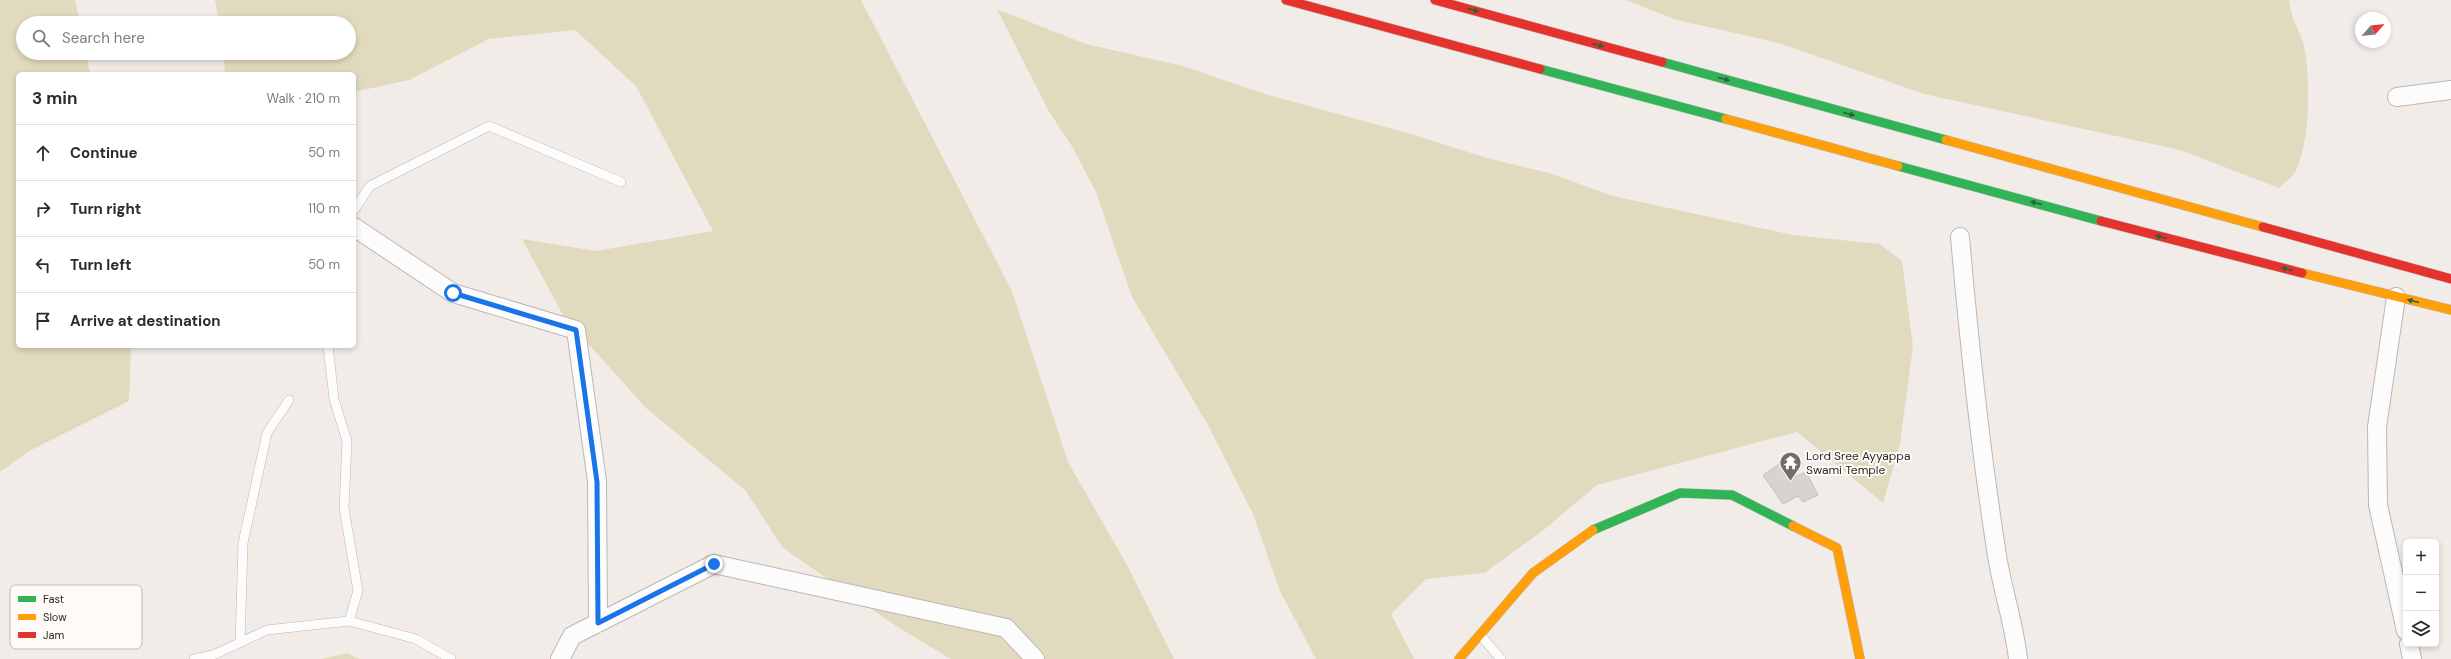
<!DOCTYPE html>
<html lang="en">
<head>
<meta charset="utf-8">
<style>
	:root { --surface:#fff; --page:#f7f7f7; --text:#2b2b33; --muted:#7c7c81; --line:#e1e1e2 }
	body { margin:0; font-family:"DM Sans",sans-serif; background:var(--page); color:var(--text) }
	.controls { position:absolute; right:12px; bottom:12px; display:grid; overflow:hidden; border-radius:6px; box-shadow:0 2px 6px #0003 }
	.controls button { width:36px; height:36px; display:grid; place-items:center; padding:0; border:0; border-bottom:1px solid var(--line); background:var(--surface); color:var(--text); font:20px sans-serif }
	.compass { position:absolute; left:2355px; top:12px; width:36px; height:36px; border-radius:50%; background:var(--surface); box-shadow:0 2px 6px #0003; rotate:63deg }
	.stop { position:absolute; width:12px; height:12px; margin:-9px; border:3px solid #1a73e8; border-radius:50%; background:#fff }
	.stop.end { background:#1a73e8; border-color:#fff; box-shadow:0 1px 4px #0008 }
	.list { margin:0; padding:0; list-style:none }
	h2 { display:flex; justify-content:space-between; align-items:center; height:52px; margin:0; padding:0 16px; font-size:17px }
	h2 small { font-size:13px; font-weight:400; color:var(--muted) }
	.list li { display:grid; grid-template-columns:26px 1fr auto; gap:12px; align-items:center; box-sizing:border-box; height:56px; padding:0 16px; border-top:1px solid var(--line) }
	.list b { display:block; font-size:15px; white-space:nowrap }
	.list em { font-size:13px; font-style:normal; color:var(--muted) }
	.icon { flex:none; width:22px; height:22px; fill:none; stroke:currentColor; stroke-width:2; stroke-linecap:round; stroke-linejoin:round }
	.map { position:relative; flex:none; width:2451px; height:659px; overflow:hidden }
	.search { position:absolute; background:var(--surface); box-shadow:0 2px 6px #0003; left:16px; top:16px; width:340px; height:44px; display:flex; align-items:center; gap:10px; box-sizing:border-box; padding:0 14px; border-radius:22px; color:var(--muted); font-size:15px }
	.panel { position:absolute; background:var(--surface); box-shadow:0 2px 6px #0003; left:16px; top:72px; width:340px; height:276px; border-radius:6px }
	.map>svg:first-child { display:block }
</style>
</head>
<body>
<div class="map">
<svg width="2451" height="659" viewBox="0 0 2451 659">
	<rect width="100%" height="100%" fill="#f2ece8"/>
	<path fill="#e2dabe" d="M0 0H75L80 23H23V53H86L90 74H18V346H131L129 401 31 450 0 472Z
		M215 0H861L1012 291 1068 462 1126 563 1174 659H951L899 628 783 548 745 490 646 408 564 317 522 239 596 251 713 231 636 86 575 30 489 39 409 80 354 92V74H225L223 53H349V23H219Z
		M1625 0H2289C2290 17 2300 30 2304 46 2311 76 2310 143 2296 170 2293 177 2285 182 2279 188L2180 150 1924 94 1779 43 1677 20Z
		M997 9 1086 44 1183 66 1265 94 1411 134 1487 158 1549 173 1613 196 1793 235 1880 244 1902 261 1913 346 1900 444 1883 503 1797 432 1597 485 1545 529 1484 573 1426 579 1391 614 1414 659H1316L1280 591 1253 514 1208 425 1132 297 1096 192 1073 148 1048 110Z
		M347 653 360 659H322Z"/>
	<path fill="#d7d3cf" stroke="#c4c1bd" d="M1785 460 1794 477 1806 472 1818 495 1803 502 1798 496 1783 504 1763 475Z"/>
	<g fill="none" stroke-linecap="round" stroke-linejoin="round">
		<defs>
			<path id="lane" d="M354 210 370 186 489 126 621 182
				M328 346 334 399 347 441 344 508 358 591 349 621
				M1481 636 1501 659
				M240 643 243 543 267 433 289 400
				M194 659 213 655 267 630 349 621 416 639 451 659"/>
			<path id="street" d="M2397 97 2451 90
				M354 227 453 293 576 330 597 481 598 623
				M1960 237C1969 341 1980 446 1996 549 2001 586 2014 622 2018 659
				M2396 297 2377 427 2378 505 2406 631
				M2409 644 2412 659
				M560 659 572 636 714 564 1006 628 1035 659"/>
			<path id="fast" d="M1662 62 1946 140
				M1540 69 1726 119
				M1898 166 2101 221
				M1593 530 1680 493 1732 495 1793 526"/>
			<path id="slow" d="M1726 119 1898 166
				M1946 140 2263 227
				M2302 273 2451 310
				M1793 526 1837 548 1860 659
				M1459 659 1533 573 1593 530"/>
			<path id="jam" d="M1286 0 1540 69
				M1435 0 1662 62
				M2101 221 2302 273
				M2263 227 2451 279"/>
		</defs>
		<use href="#lane" stroke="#bcb7b4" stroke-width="10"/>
		<use href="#street" stroke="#bcb7b4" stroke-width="20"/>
		<use href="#fast" stroke="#bcb7b4" stroke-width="10"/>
		<use href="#slow" stroke="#bcb7b4" stroke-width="10"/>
		<use href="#jam" stroke="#bcb7b4" stroke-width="10"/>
		<use href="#lane" stroke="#fdfcfc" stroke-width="9"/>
		<use href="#street" stroke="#fdfcfc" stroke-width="18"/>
		<use href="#fast" stroke="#30b455" stroke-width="9"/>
		<use href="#slow" stroke="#ff9f0a" stroke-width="9"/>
		<use href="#jam" stroke="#e5322d" stroke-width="9"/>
	</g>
	<defs><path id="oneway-solid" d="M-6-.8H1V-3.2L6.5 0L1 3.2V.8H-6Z"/></defs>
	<g fill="#2e6139">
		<use href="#oneway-solid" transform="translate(1473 10) rotate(15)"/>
		<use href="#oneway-solid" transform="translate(1598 45) rotate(15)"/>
		<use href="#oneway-solid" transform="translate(1724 79) rotate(15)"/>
		<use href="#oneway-solid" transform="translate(1849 114) rotate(15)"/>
		<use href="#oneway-solid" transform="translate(2036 203) rotate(-165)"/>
		<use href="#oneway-solid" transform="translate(2161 237) rotate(-165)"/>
		<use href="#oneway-solid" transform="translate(2287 269) rotate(-166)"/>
		<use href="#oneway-solid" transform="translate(2413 301) rotate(-166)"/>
	</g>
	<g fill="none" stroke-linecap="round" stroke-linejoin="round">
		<path stroke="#1a73e8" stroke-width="5" d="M453 293 576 330 597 482 598 623 714 564"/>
	</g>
	<defs>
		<symbol id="temple-pin" viewBox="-11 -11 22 30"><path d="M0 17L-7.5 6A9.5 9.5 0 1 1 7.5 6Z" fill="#726d6b" stroke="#fefaf7"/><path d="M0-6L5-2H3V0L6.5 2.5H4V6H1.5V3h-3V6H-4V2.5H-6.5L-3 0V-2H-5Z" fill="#fff"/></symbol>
	</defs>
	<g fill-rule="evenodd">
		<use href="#temple-pin" x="1778" y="450" width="25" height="34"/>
	</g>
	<g text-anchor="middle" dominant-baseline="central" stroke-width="4" stroke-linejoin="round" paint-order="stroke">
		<g font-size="12" fill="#2d2927" stroke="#fefaf7" text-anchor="start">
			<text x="1806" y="456">Lord Sree Ayyappa<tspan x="1806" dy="14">Swami Temple</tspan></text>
		</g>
	</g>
	<rect x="10" y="585" width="132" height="64" rx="6" fill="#fefaf7" stroke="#bfbbb9" stroke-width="1"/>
	<rect x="18" y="596" width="18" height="6" fill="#30b455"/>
	<rect x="18" y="614" width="18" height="6" fill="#ff9f0a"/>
	<rect x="18" y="632" width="18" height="6" fill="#e5322d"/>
	<g font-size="11" fill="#2d2927">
		<text x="43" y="603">Fast</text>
		<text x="43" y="621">Slow</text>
		<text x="43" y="639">Jam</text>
	</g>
</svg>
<div class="controls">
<button>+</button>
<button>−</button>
<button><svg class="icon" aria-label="layers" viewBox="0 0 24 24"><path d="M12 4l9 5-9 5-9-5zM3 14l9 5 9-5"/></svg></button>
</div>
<svg class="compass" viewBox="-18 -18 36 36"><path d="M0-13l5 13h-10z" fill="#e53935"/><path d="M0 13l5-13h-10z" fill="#7c7c81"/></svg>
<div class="stop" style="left:453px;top:293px"></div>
<div class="stop end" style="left:714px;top:564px"></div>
<div class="search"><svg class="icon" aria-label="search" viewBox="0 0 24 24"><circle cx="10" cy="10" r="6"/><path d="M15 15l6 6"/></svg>Search here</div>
<section class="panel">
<h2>3 min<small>Walk · 210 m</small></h2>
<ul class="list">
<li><svg class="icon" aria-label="ahead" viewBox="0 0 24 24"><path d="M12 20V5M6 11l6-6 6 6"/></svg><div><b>Continue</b></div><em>50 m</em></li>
<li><svg class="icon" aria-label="right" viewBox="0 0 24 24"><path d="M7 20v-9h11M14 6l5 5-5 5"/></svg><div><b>Turn right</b></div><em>110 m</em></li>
<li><svg class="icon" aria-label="left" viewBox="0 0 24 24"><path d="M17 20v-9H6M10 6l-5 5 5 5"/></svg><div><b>Turn left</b></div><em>50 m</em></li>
<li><svg class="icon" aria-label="arrive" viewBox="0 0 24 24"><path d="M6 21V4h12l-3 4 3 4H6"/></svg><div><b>Arrive at destination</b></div></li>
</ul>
</section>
</div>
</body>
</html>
